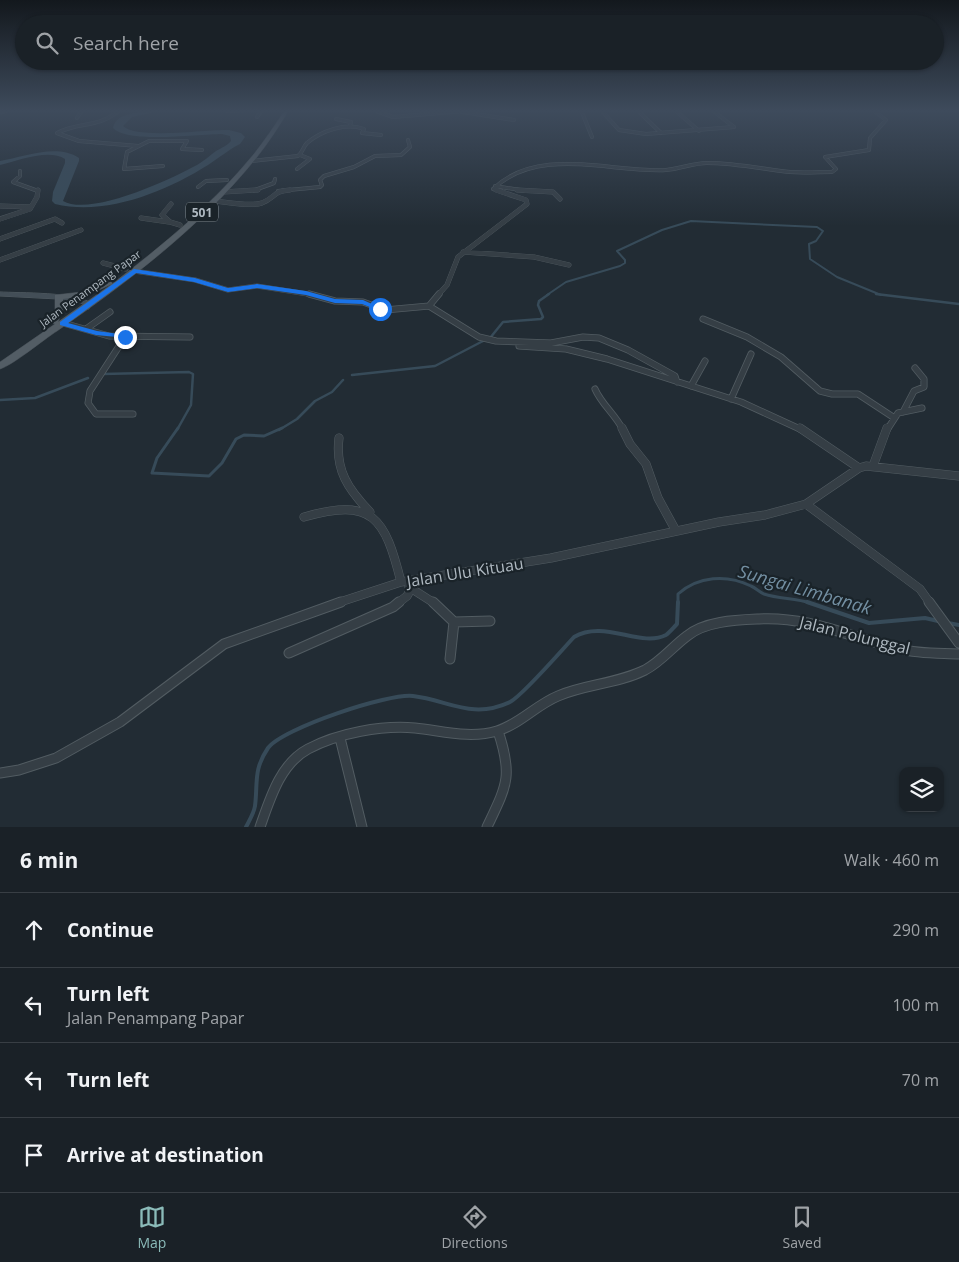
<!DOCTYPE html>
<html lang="en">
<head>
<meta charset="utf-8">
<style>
	:root { --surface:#1a2127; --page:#23292f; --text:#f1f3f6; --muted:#9fa3a7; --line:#383e44; --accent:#8bbbb9 }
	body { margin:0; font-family:"Open Sans",sans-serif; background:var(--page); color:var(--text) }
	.controls { position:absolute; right:15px; bottom:15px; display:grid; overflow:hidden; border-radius:10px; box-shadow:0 1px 4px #0004 }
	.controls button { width:45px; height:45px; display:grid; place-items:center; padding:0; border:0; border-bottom:1px solid var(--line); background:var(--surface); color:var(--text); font:25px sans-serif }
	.stop { position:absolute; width:15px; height:15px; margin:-11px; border:4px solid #1a73e8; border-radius:50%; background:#fff }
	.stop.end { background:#1a73e8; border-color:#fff; box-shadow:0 1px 5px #0008 }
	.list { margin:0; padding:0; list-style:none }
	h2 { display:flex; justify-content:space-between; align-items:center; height:65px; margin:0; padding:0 20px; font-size:21px }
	h2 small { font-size:16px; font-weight:400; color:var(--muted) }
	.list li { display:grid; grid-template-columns:32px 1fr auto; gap:15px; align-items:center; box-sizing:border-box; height:75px; padding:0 20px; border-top:1px solid var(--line) }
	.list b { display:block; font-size:19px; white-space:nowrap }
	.list p { margin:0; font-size:16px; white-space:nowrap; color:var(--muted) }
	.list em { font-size:16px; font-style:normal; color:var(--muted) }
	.icon { flex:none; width:28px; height:28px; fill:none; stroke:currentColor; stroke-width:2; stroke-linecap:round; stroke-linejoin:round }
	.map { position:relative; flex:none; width:959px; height:827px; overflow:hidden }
	.search { position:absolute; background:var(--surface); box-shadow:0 1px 4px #0004; left:15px; right:15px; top:15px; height:55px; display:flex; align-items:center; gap:12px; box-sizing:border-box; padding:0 18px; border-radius:28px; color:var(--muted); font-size:19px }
	.sheet { height:365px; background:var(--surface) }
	nav { display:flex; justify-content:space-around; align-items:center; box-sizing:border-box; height:70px; border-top:1px solid var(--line); background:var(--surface); font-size:14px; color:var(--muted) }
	nav a { display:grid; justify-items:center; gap:2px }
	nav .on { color:var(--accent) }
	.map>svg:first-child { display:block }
</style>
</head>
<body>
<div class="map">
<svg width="959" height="827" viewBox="0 0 959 827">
	<rect width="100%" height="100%" fill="#222c34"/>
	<path fill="#374b59" d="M152 110H163L132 117 123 126C138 140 206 129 229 130L241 133 245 137 240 144C228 150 219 158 208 165 165 192 106 216 55 204L52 201 53 192 65 163V159C49 148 17 161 0 165V161C23 157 57 143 79 158V161L63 201C91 217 171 179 197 165 204 161 209 156 216 151 221 148 227 146 231 141L230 136 222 134C198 134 129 144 113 128 116 112 140 113 152 110Z"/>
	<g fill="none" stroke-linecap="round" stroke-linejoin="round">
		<path stroke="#374b59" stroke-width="2" d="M547 295 566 282 620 266 625 263V260L617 251 662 230 691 221 817 227 823 231 816 241 809 244 810 259 837 277 881 295"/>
		<path stroke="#374b59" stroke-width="2.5" d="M876 294 959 304
			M490 338 503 322 541 319 543 317 538 305 539 301 549 294
			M103 374 189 372 193 374 191 405 177 430
			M352 375 435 366 483 341
			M0 400 35 398 88 378
			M279 430 297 419 315 401 332 392 343 380"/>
		<path stroke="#374b59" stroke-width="3" d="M178 428 157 458 152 473 209 476 222 463 236 439 244 435 264 436 282 428
			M678 603V594C698 576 727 574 751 586 756 588 759 592 764 594 779 599 796 598 810 603"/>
		<path stroke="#374b59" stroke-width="4" d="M807 602 869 623 925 618 938 621
			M948 623 959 625
			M246 827C249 821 254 813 255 806 258 783 253 770 268 748 283 728 389 693 413 696 448 700 472 720 510 702 522 696 562 650 574 637 604 619 640 648 666 635 670 632 673 628 677 624L678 602"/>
		<defs>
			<path id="street-far4" d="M120 110C97 129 80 121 57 133L79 141 138 146
				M374 110 393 117 463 111 458 110
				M581 110 592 137
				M601 110 619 130 646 134 734 127
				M637 110 661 133
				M675 110 699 131
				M712 110 734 127
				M226 111 254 110
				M463 112 514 120
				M257 117 262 110
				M77 118 82 110
				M336 119 351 122 350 125
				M251 161 298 156C303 152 303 147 307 143 321 131 346 122 364 129L362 133 381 135
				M163 166 124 169 127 152 149 141H187L182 149 202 150
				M297 169 310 159 300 155
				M20 171V176L13 182 38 191
				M495 186 526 191
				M198 187 206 181 227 180
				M252 191 274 183 275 179
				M278 191 320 187 322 185 320 180 324 176 354 167 375 156 401 155 410 147 408 140
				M501 191 493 189C539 145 611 173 666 170 680 169 693 163 707 163 735 163 763 169 790 172 804 173 818 172 832 172L836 169 825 157 869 150 870 138 886 120 873 110"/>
			<path id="street-far3" d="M517 190 553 192 560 199
				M223 192 258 190
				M214 201C228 202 248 207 262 203 275 198 273 191 290 190
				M171 204 162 215 170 222 180 225
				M0 206 31 207
				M141 218 169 222
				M0 219 30 209 37 197 38 190
				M0 239 55 219 62 223
				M463 252 534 257 569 265
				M0 260 81 230
				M103 263 126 269
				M134 271 195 280 228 290 257 286 314 295
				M438 295 447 285 458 257 527 204 526 200 496 190"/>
			<path id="street-far2" d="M309 294 335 301 363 302 385 310 429 306 479 337 496 341 551 343 583 337 599 338 628 350 675 376 677 382
				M429 306 439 294
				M703 319 747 337 781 357 820 391 832 394H858L893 417
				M63 323 109 336 190 337
				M86 329 110 312
				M125 337 90 391 88 403 96 414H133
				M519 346 566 349 607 359 741 402 802 430
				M691 386 705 361
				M595 389C602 405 615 414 623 430
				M731 399 751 354
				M903 412 914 391 924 387V379L915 368
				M887 430 898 413 922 408"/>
			<path id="street-far1" d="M622 428 630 444 646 464 658 498 676 531
				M800 428 859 468
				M339 438C335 470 348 489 370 512
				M873 466 887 428
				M806 504 920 589 930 603
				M304 517C373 497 385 518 401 582
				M409 587 434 603
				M337 603 401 582 551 558 719 522 765 515 806 504 859 468 866 466 959 476
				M398 603 407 596 411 589"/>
			<path id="street" d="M433 602 454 622 450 659
				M929 602 959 643
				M454 622 490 621
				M289 653 393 607 399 602
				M340 738 362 827
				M0 773 19 770 56 758 120 722 224 644 341 602
				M260 827C270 799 280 764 308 749 338 733 382 725 415 728 443 731 470 739 497 731 520 724 536 705 558 696 586 684 617 684 645 670 662 661 672 647 687 636 705 621 737 620 759 619 809 616 852 638 900 649 919 654 940 653 959 654
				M487 827C507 785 513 776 498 731"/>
			<path id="secondary" d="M8 110H15L0 114V112Z
				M0 292C19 293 77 292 91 303L89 309H83V304L81 303 58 299 0 296Z"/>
			<path id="primary" d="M285 110H289C279 126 269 142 257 157 202 226 129 281 57 331 43 340 13 365 0 369V362L55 324 50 322 55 310V295L81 292 109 280H112V284C163 245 213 204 254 154 265 140 275 125 285 110ZM112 284 58 322 63 310V299L86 296Z"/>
		</defs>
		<use href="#street-far4" stroke="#525c62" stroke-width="4"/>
		<use href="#street-far3" stroke="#525c62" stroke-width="5"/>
		<use href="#street-far2" stroke="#525c62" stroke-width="7"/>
		<use href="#street-far1" stroke="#525c62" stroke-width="9"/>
		<use href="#street" stroke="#525c62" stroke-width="11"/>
		<use href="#secondary" stroke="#525c62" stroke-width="1"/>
		<use href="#primary" stroke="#3e474e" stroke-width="1"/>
		<use href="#street-far4" stroke="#353e45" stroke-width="3"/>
		<use href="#street-far3" stroke="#353e45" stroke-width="4.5"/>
		<use href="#street-far2" stroke="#353e45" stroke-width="5.5"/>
		<use href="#street-far1" stroke="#353e45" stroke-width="8"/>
		<use href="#street" stroke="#353e45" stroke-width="9"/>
		<use href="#secondary" fill="#434e57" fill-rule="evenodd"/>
		<use href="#primary" fill="#535d65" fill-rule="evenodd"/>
	</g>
	<linearGradient id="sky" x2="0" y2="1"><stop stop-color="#13181d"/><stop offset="0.49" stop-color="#3e4b5c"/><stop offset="1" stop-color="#3e4b5c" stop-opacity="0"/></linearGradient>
	<rect width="959" height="226" fill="url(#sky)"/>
	<path fill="#1a73e8" d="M134 269 195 278 228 288 257 284 306 291 335 299 363 300 383 309 380 311 362 304 335 303 306 295 257 288 228 292 194 282 136 273 68 323 97 331 127 335V338L96 335 60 325V322Z"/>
	<g text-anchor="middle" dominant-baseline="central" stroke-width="4.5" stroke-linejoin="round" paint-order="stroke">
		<g font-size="11" fill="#afb9c1" stroke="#1a2329">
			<text transform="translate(90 288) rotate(-36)">Jalan Penampang Papar</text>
		</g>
		<rect fill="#1a2329" stroke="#828c93" stroke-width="1" x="186" y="202.5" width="32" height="19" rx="4"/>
		<g font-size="12" font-weight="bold" fill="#afb9c1">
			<text x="202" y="212">501</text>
		</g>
		<g font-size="16" fill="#afb9c1" stroke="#1a2329">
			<text transform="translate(465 572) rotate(-9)">Jalan Ulu Kituau</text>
			<text transform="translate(855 635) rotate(14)">Jalan Polunggal</text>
		</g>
		<g font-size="18" font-style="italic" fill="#738fa2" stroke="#1a2329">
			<text transform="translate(805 589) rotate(16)">Sungai Limbanak</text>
		</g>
	</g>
</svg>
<div class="controls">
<button><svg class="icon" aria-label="layers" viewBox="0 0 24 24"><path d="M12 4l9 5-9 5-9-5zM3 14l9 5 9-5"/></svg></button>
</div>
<div class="stop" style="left:380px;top:309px"></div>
<div class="stop end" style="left:125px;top:337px"></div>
<div class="search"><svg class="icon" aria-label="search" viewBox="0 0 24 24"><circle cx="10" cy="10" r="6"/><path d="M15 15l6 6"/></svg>Search here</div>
</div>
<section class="sheet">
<h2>6 min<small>Walk · 460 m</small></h2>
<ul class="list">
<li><svg class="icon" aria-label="ahead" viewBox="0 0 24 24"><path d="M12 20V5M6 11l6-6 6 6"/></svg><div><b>Continue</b></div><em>290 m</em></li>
<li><svg class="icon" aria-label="left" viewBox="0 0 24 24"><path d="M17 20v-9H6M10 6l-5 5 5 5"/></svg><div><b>Turn left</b><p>Jalan Penampang Papar</p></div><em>100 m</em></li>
<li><svg class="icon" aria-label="left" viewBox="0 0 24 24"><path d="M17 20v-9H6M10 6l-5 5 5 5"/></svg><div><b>Turn left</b></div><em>70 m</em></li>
<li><svg class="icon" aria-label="arrive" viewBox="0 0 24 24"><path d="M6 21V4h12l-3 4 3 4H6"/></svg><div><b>Arrive at destination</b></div></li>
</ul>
</section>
<nav>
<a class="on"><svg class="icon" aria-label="map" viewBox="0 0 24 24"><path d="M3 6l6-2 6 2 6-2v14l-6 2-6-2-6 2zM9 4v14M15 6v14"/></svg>Map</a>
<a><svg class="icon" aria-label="directions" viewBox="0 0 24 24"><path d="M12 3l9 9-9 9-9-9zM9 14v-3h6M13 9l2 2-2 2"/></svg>Directions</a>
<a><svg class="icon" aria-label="saved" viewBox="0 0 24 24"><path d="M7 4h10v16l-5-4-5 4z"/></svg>Saved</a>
</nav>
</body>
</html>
